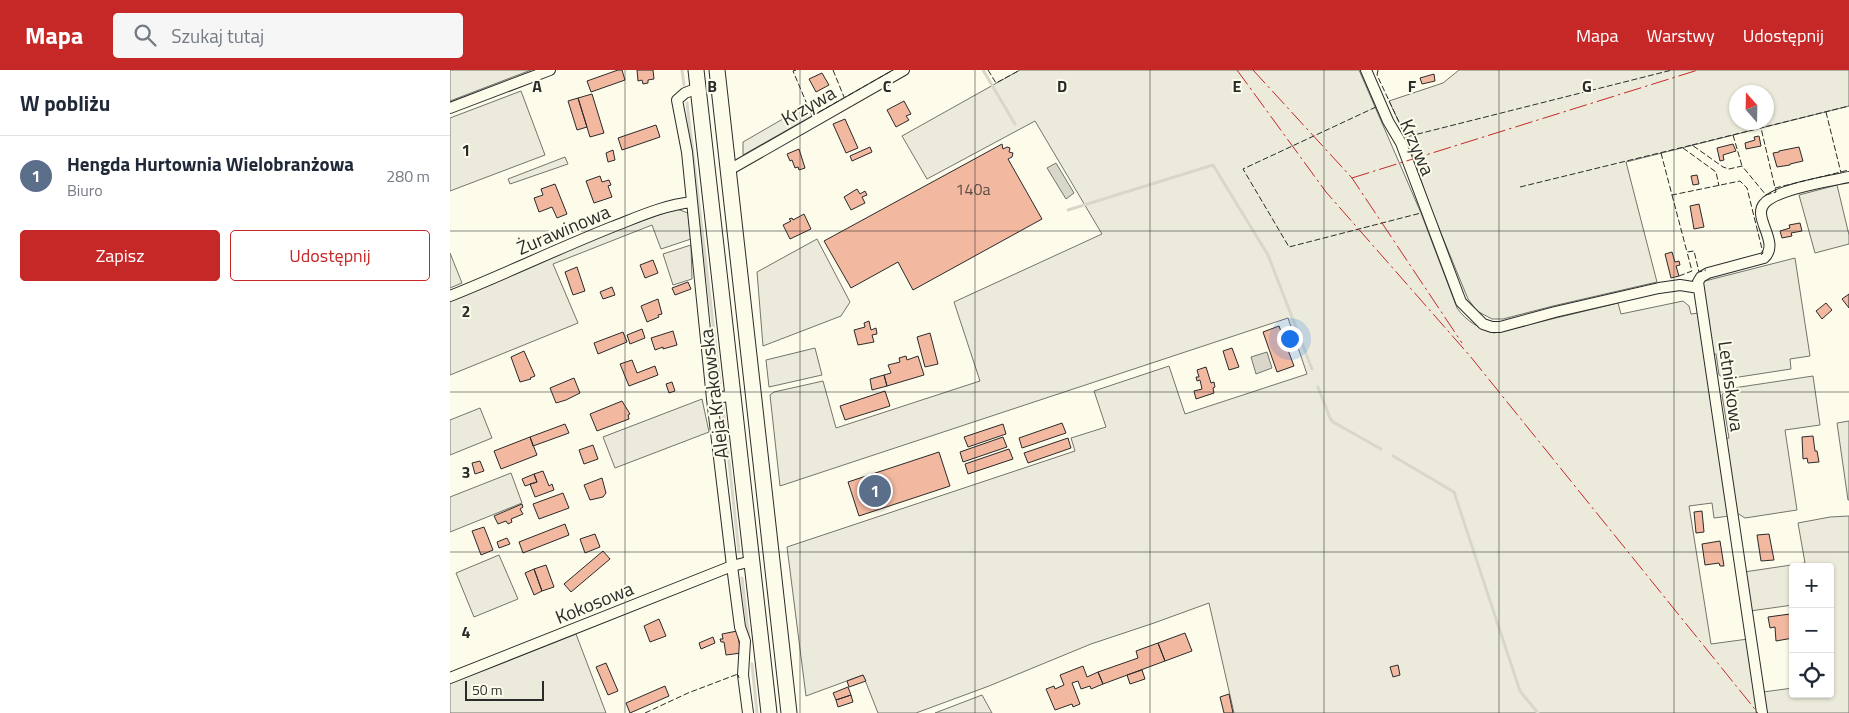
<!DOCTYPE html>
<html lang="pl">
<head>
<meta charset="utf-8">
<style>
	:root { --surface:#fff; --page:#f6f6f7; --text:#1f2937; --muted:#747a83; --line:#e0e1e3; --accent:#c62828 }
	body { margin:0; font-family:"Titillium Web",sans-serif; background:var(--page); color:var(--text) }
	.controls { position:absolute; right:15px; bottom:15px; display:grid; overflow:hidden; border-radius:5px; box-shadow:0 1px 4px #0004 }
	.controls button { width:45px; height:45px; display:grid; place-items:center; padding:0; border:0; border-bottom:1px solid var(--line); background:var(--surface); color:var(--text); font:25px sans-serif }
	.compass { position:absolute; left:1279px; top:15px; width:45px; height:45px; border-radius:50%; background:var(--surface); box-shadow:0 1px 4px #0004; rotate:340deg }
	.scale { position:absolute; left:15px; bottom:12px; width:79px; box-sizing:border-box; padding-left:5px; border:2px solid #2b2b2b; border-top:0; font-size:14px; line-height:18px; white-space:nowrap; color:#2b2b2b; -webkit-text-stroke:4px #fdfbea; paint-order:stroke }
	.you { position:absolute; left:839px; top:268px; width:18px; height:18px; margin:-12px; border:4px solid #fff; border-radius:50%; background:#1a73e8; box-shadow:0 0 0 8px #1a73e833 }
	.badge { display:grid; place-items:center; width:32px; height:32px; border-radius:50%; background:var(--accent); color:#fff; font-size:16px; font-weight:700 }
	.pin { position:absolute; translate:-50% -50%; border:2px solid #fff; box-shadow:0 1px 5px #0006 }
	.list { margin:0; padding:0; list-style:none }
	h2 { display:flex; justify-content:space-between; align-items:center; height:65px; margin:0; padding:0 20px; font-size:21px }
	h2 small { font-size:16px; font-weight:400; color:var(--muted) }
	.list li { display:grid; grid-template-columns:32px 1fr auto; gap:15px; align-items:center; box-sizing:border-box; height:80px; padding:0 20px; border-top:1px solid var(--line) }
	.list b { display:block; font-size:19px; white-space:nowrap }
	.list p { margin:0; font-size:16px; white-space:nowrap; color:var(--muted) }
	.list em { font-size:16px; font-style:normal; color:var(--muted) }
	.actions { display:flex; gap:10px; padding:15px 20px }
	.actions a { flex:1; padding:11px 0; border:1px solid var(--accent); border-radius:5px; text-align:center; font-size:18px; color:var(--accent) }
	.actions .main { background:var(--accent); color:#fff }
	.icon { flex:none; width:28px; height:28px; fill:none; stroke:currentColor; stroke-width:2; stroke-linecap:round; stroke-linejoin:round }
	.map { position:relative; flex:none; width:1399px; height:643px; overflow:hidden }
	header { display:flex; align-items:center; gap:30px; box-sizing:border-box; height:70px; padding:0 25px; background:var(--accent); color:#fff }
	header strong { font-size:24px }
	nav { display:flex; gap:28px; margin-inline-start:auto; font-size:18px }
	.search { width:350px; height:45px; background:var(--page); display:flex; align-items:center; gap:12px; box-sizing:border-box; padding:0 18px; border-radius:5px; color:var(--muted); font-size:19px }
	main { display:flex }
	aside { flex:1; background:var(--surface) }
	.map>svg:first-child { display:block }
</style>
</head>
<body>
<header>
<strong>Mapa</strong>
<div class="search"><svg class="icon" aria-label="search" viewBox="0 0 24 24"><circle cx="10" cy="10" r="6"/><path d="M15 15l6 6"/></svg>Szukaj tutaj</div>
<nav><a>Mapa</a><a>Warstwy</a><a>Udostępnij</a></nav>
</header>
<main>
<aside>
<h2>W pobliżu<small></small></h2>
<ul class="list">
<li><span class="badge" style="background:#5c6f8a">1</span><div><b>Hengda Hurtownia Wielobranżowa</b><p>Biuro</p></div><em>280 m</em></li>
</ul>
<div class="actions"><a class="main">Zapisz</a><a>Udostępnij</a></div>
</aside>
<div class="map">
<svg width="1399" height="643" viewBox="0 0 1399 643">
	<rect width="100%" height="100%" fill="#fdfbea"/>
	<path fill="#ecebdb" stroke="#74746e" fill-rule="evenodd" d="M0 0H81L0 31Z
		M570 0H909L971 143 1007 238C1017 252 1029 258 1044 263L1168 233 1171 244 1233 231 1239 236 1241 244 1249 243 1279 446 1264 448 1262 433 1239 436 1261 574 1298 569 1308 643H784L759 533 704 553 641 574 539 616 466 643H428L413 605 356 626 337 477 625 381 621 368 656 357 644 321 719 296 735 344 857 304 838 248 330 416 320 325 324 322 373 311 386 358 530 311 504 232 652 164 585 51 477 109 452 66Z
		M1009 0H1399V36L1176 92 1207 212 1103 236 1053 249H1042L1027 241 1018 229 981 139 956 67 939 31 993 13ZM1286 22H1316V52H1286Z
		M71 21 95 85 0 121V48Z
		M357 35 362 46 293 85V72Z
		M115 87 118 94 60 114 58 109Z
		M1387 115 1399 165V174L1365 183 1349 125Z
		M227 139 238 143 241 169 211 179 202 155 103 194 128 253 0 305V229L147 167 219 141Z
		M367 169 400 232 391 246 313 276 307 202Z
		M241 175 242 209 223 215 213 184Z
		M0 183 12 213 0 218Z
		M1345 188 1360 286 1340 289 1341 299 1276 309 1269 305 1266 284H1262L1251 212Z
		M365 278 372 305 319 317 316 290Z
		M1363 306 1370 355 1335 360 1347 440 1295 448 1287 443 1275 369 1279 368 1272 325 1277 319Z
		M252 329 259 362 165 398 153 367Z
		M30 338 42 368 0 385V350Z
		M1399 351V430H1398L1387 353Z
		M61 403 72 433 0 462V427Z
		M1399 446V643H1316L1313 622 1343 618V624H1380V497H1343V535L1300 541 1294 502 1355 493 1348 453 1380 447Z
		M49 485 68 529 24 547 6 503Z
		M126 564 156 643H0V613Z
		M532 625 542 643H485Z"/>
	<path fill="#d8d7c9" stroke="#74746e" d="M606 93 624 123 616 129 597 98Z
		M817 282 822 298 806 304 801 287Z"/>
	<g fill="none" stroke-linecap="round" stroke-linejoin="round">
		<path stroke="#d8d7c9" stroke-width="3" d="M232 0 234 15
			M533 0 565 54
			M237 33 270 313
			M618 140 763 95 818 185 862 299
			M868 317 880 348 883 352 931 379
			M273 337 289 482
			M943 386 1004 422 1070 621 1088 643
			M292 508 299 568
			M302 594 307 643"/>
	</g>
	<path fill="#f2b8a0" stroke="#2b2b2b" d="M168 0H172L175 10 141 22 137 11Z
		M187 0H203L204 9 198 10V13L193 14 192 10 188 11Z
		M372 3 379 15 366 22 359 9Z
		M984 4 985 11 972 14 970 8Z
		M142 24 154 63 140 67 128 28Z
		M128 28 137 57 127 60 118 31Z
		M454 31 461 44 456 46 459 50 446 57 437 40Z
		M395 49 408 78 396 83 383 54Z
		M206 55 210 67 172 80 168 68Z
		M1309 66 1311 76 1296 79 1295 73 1305 70 1304 67Z
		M552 74 553 79 557 77 560 78 559 82 563 83 562 87 558 89 592 149 463 220 448 192 401 218 374 171Z
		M1283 74 1286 81 1273 85 1274 90 1270 91 1267 78Z
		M420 77 422 82 402 91 400 86Z
		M1349 77 1353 91 1340 94V95L1327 97 1323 83 1329 82V81Z
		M349 79 355 98 349 100 348 97 345 98 342 90 340 91 337 84Z
		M163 80 165 90 158 92 156 83Z
		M1247 105 1249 114 1243 115 1241 106Z
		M150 106 152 112 159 110 161 115 158 116 162 127 144 133 136 111Z
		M105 114 117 144 107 148 102 137 89 142 84 128 93 125 91 119Z
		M407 119 410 124 415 121 417 125 412 127 415 133 401 140 394 127Z
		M1249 134 1254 157 1244 159 1240 136Z
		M354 144 361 159 340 169 333 155 341 151 339 149 342 148 343 150Z
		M1350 153 1352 161 1341 163 1342 166 1332 168 1330 161 1340 158 1339 155Z
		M1222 182 1225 192 1229 191 1230 195 1226 196 1229 206 1221 208 1215 184Z
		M203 190 208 203 195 208 190 195Z
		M127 197 135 221 123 225 115 202Z
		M238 212 241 219 225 225 222 218Z
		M162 217 165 225 153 229 150 222Z
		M1399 224V238L1392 229Z
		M208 229 212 244 208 245 209 247 197 252 191 236Z
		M1376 233 1382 240 1372 249 1366 241Z
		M419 251 421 260 426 258 427 264 422 265 424 272 408 275 404 260 415 257 414 253Z
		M829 256 844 296 827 302 813 262Z
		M192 259 195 268 180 274 177 265Z
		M223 261 227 275 213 279V277L205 280 201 268Z
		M173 262 177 272 148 284 144 273Z
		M480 263 488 294 475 297 467 267Z
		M782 278 789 297 779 300 773 281Z
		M74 281 85 306 80 308 81 309 70 312 61 287Z
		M456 286 457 290 468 286 474 305 437 316 434 305 441 303 438 295 450 292 449 288Z
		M182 290 187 303 205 296 208 305 179 316 170 294Z
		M756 297 761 313 764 312 765 317 763 318 764 323 746 329 744 321 752 319 750 310 747 311 746 307H749L747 300Z
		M434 305 437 316 422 320 420 309Z
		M124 308 130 323 116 330 106 333 100 318Z
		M222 312 225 321 219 323 216 314Z
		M435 321 440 336 395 350 390 336Z
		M172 331 180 344 178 345 179 349 147 361 140 344Z
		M612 353 616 363 572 378 569 368Z
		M115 354 119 363 83 376 80 367Z
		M553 354 556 364 518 377 514 367Z
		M1363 366 1365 381H1367L1369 392 1358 393 1357 388 1353 389 1352 367Z
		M80 367 87 385 51 399 44 381Z
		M553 367 557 377 513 392 510 382Z
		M618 368 621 378 578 393 574 383Z
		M143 375 148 389 134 394 129 380Z
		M559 379 563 389 518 404 515 394Z
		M489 382 500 416 409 446 398 412Z
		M30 391 34 401 25 404 22 393Z
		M93 401 99 416 102 414 104 420 85 427 80 414 87 412 84 404Z
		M84 404 87 412 75 416 72 409Z
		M152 408 156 423 153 427 140 430 134 415Z
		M113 423 119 438 89 449 83 434Z
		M72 434 73 437 70 439 73 444 61 449 62 452 58 454 56 451 48 454 44 446Z
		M1252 441 1254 462 1246 463 1244 442Z
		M115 454 119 465 73 483 69 472Z
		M34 457 43 480 31 485 22 461Z
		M145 464 150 477 135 483 130 469Z
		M1319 464 1324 490 1311 491 1307 465Z
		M57 468 60 474 49 478 47 472Z
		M1270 471 1274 496H1270L1269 493 1255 495 1252 474Z
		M153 481 160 489 121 522 114 514Z
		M96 495 104 517 92 521 84 499Z
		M84 499 92 521 84 525 75 503Z
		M1340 544 1343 568 1326 571 1325 557 1320 558 1318 547Z
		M209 549 216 566 200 572 194 556Z
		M287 561 291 583 276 585 274 572H271L270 569H273L272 564Z
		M735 563 742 581 715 591 708 573Z
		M263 567 265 573 251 579 249 573Z
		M708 573 715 591 653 614 648 602 688 588 686 581Z
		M156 593 168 621 158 625 146 597Z
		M948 595 950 605 943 607 940 597Z
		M633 596 637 607 648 602 653 614 641 619 640 616 631 619 628 611 622 613 630 634 623 637 622 634 605 640 596 619 604 616 605 619 614 615 610 605Z
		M692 600 695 609 680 614 677 605Z
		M413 605 416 611 399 617 397 611Z
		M215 616 219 626 180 643 176 633Z
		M398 617 401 625 386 630 383 623Z
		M779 624 783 643H774L770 627Z
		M401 625 403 632 388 637 386 630Z"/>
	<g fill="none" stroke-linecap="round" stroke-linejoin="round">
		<defs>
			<path id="minor" d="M916 0 938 51 951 73 1011 232 1033 254 1042 257H1050L1105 242 1209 218 1230 215 1249 218
				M248 18 235 23 227 30 237 82 262 329 282 496 290 557 295 571 293 605 298 643
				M0 38 100 0
				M279 100 454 0
				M0 226C55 204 107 179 162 157 188 147 214 135 242 132
				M262 329 283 325
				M0 608 282 496 302 491
				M1312 643 1248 212 1251 207 1258 203 1314 188C1331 173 1302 148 1314 134 1326 119 1380 111 1399 107"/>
			<path id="primary" d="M246 0 319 643
				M267 0 339 643"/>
		</defs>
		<use href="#minor" stroke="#2b2b2b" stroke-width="12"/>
		<use href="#primary" stroke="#2b2b2b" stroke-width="17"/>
		<use href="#minor" stroke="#fdfbea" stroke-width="10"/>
		<use href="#primary" stroke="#fdfbea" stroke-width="15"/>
		<path stroke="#2b2b2b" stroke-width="1" stroke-dasharray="6 2.5" stroke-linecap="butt" d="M346 0 343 1 362 46 443 0
			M383 0 394 27
			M538 0 546 13 570 0
			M928 0 927 5 956 67 1222 0
			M926 37 793 99 839 177 971 143
			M1376 42 1391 103
			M1283 65 1292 96
			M1242 75 1399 36
			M1233 78 1266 102 1269 116
			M1211 83 1222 125 1290 111 1297 118 1313 183 1311 185
			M1070 117 1242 75 1273 97 1279 99 1292 96 1316 125 1326 122 1311 58
			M1325 118 1399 100
			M1222 125 1237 182 1244 181 1249 202 1256 200
			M1229 206 1242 201 1237 182
			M195 643 238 623 288 604 289 608"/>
		<path stroke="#c62828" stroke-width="1" stroke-dasharray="18 4 2.5 4" stroke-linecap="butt" d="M787 0 876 122 1020 286 1308 643
			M803 0 902 108 1012 273
			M902 108 1248 0"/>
	</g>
	<path fill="none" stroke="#2b2b2b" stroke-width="1" stroke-opacity="0.55" d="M175 0V643M350 0V643M525 0V643M700 0V643M874 0V643M1049 0V643M1224 0V643M0 161H1399M0 322H1399M0 482H1399"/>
	<g text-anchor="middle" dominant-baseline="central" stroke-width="4" stroke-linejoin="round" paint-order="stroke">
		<g font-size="16" fill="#5d4e48">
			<text x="523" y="119">140a</text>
		</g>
		<g font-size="19" fill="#2b2b2b" stroke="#fdfbea">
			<text transform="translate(358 35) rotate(-30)">Krzywa</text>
			<text transform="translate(968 77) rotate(67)">Krzywa</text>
			<text transform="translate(113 159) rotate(-23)">Żurawinowa</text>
			<text transform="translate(1282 316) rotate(82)">Letniskowa</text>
			<text transform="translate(263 324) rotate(-97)">Aleja Krakowska</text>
			<text transform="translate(144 532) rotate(-22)">Kokosowa</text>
		</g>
	</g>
	<g font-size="16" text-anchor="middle" font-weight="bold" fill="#2b2b2b" stroke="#fdfbea" stroke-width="4" stroke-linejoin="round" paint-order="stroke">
		<text x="87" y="22">A</text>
		<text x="262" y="22">B</text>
		<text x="437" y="22">C</text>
		<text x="612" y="22">D</text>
		<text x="787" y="22">E</text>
		<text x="962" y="22">F</text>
		<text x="1137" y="22">G</text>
		<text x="16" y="86">1</text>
		<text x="16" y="247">2</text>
		<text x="16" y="408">3</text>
		<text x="16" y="568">4</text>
	</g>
</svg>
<div class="controls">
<button>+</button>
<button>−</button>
<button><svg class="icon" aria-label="locate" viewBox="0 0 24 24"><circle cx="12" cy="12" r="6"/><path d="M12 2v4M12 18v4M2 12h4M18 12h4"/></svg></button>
</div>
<svg class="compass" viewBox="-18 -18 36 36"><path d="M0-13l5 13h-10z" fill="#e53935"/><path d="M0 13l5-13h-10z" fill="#747a83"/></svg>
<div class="scale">50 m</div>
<div class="you"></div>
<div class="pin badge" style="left:425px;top:421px;background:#5c6f8a">1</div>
</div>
</main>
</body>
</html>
